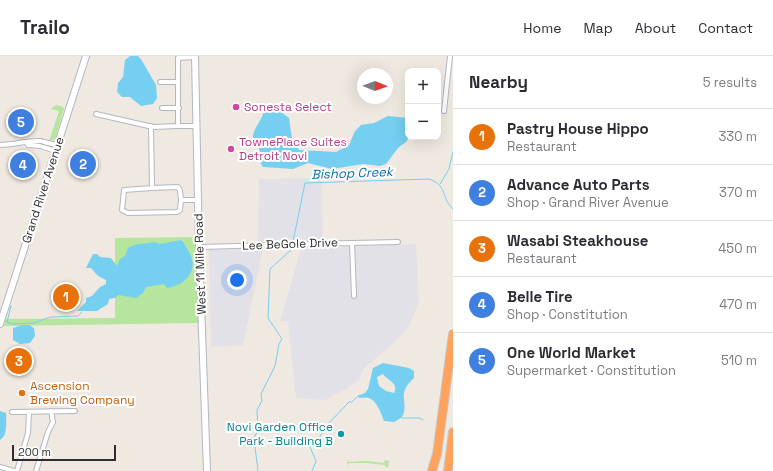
<!DOCTYPE html>
<html lang="en">
<head>
<meta charset="utf-8">
<style>
	:root { --surface:#fff; --page:#f7f7f7; --text:#2b2b33; --muted:#7c7c81; --line:#e1e1e2; --accent:#0f766e }
	body { margin:0; font-family:"Space Grotesk",sans-serif; background:var(--page); color:var(--text) }
	.controls { position:absolute; right:12px; top:12px; display:grid; overflow:hidden; border-radius:8px; box-shadow:0 4px 16px #0002 }
	.controls button { width:36px; height:36px; display:grid; place-items:center; padding:0; border:0; border-bottom:1px solid var(--line); background:var(--surface); color:var(--text); font:20px sans-serif }
	.compass { position:absolute; left:357px; top:12px; width:36px; height:36px; border-radius:50%; background:var(--surface); box-shadow:0 4px 16px #0002; rotate:91deg }
	.scale { position:absolute; left:12px; bottom:10px; width:104px; box-sizing:border-box; padding-left:4px; border:2px solid #2e2e2e; border-top:0; font-size:11px; line-height:14px; white-space:nowrap; color:#2e2e2e; -webkit-text-stroke:3px #fff; paint-order:stroke }
	.you { position:absolute; left:237px; top:224px; width:14px; height:14px; margin:-10px; border:3px solid #fff; border-radius:50%; background:#1a73e8; box-shadow:0 0 0 6px #1a73e833 }
	.badge { display:grid; place-items:center; width:26px; height:26px; border-radius:50%; background:var(--accent); color:#fff; font-size:13px; font-weight:700 }
	.pin { position:absolute; translate:-50% -50%; border:2px solid #fff; box-shadow:0 1px 4px #0006 }
	.list { margin:0; padding:0; list-style:none }
	h2 { display:flex; justify-content:space-between; align-items:center; height:52px; margin:0; padding:0 16px; font-size:17px }
	h2 small { font-size:13px; font-weight:400; color:var(--muted) }
	.list li { display:grid; grid-template-columns:26px 1fr auto; gap:12px; align-items:center; box-sizing:border-box; height:56px; padding:0 16px; border-top:1px solid var(--line) }
	.list b { display:block; font-size:15px; white-space:nowrap }
	.list p { margin:0; font-size:13px; white-space:nowrap; color:var(--muted) }
	.list em { font-size:13px; font-style:normal; color:var(--muted) }
	.map { position:relative; flex:none; width:453px; height:415px; overflow:hidden }
	header { display:flex; align-items:center; gap:24px; box-sizing:border-box; height:56px; padding:0 20px; background:var(--surface); border-bottom:1px solid var(--line) }
	header strong { font-size:19px }
	nav { display:flex; gap:22px; margin-inline-start:auto; font-size:14px }
	main { display:flex }
	aside { flex:1; background:var(--surface) }
	.map>svg:first-child { display:block }
</style>
</head>
<body>
<header>
<strong>Trailo</strong>
<nav><a>Home</a><a>Map</a><a>About</a><a>Contact</a></nav>
</header>
<main>
<div class="map">
<svg width="453" height="415" viewBox="0 0 453 415">
	<rect width="100%" height="100%" fill="#efe9e1"/>
	<path fill="#e3e1e8" d="M322 122 323 185 258 186 259 123Z
		M416 188 419 247 408 271 395 286 364 312 359 325 326 344 296 342 288 265H280L301 193Z
		M263 193 243 289 211 291 209 194Z"/>
	<path fill="#b6e59e" d="M56 49 63 51 64 53 55 83 49 85 59 55 51 53Z
		M196 181 199 267 4 270 5 263 115 262V182Z
		M347 403 348 406 366 405 384 407 385 404 389 405 388 411 386 412 385 409 366 407H348L347 410Z"/>
	<path fill="#75cff0" fill-rule="evenodd" d="M130 0H138L141 3 156 29 157 42 153 48 141 50 130 41H122L117 36 118 27 123 21 125 4Z
		M270 53H277L289 62 292 83 299 94 336 96 349 89 355 75 361 69 374 67 388 60 408 62 409 81 406 86 398 92 386 108 380 110 363 108 332 113 308 107 293 113 263 111C259 106 261 101 260 96 259 90 254 86 253 81 252 75 262 64 264 55Z
		M181 184C185 187 185 190 188 194 200 213 187 229 167 232L164 228 146 231 143 237 136 242 118 239 115 242 109 243 108 248 97 255H77L86 246V242L92 240 100 231 106 228V224L98 220 91 212H86L93 198H97L100 201 111 202 117 210 120 203 125 200 128 192 134 189 155 186 160 188Z
		M22 269H29L34 272 35 280 30 287 20 288 13 284V272Z
		M383 307 409 312 414 315V322C395 339 410 346 402 361 401 362 396 365 394 366L384 365C381 357 377 345 369 342 364 340 361 344 357 340L365 337 368 333 373 312ZM383 318C388 325 399 327 394 337L386 335 379 330 377 321Z
		M0 355 6 357C6 366 8 379 0 384Z"/>
	<g fill="none" stroke-linecap="round" stroke-linejoin="round">
		<path stroke="#75cff0" stroke-width="1" d="M440 128 449 113 453 96
			M293 186 305 127 429 123C448 129 441 143 453 153
			M11 250 7 266 13 268 34 267 50 261 78 260 82 256
			M402 362H419L423 364
			M258 415C257 403 254 391 255 379L258 376 257 354 262 345 261 338 275 310 279 288 282 283 268 262 270 213 292 193 293 190
			M312 415 316 405 310 391 312 385 319 382 327 369 349 346H352L357 341"/>
		<defs>
			<path id="street" d="M160 26H178
				M162 52H179
				M444 55 450 0
				M96 58 153 71 178 70V2L195 1
				M151 70 152 132 178 131 180 135 181 144H197
				M178 70H196
				M44 86 57 89
				M27 87 28 89 40 90
				M0 89C15 89 28 84 41 85
				M43 91 56 95
				M152 132 124 134 122 154 128 157 177 156 180 154 181 144
				M352 187 398 186
				M199 191 352 187 354 240
				M12 356 75 355
				M0 411 14 415
				M17 415 28 377 29 356
				M36 415 48 376 53 366 51 355"/>
			<path id="secondary" d="M195 0 199 191 207 415
				M0 268 86 0"/>
			<path id="highway" d="M432 415 437 398 453 278
				M448 415 453 376"/>
		</defs>
		<use href="#street" stroke="#b4b7c1" stroke-width="6"/>
		<use href="#secondary" stroke="#b4b7c1" stroke-width="8"/>
		<use href="#highway" stroke="#c9c9c9" stroke-width="10"/>
		<use href="#street" stroke="#fff" stroke-width="4"/>
		<use href="#secondary" stroke="#fff" stroke-width="6"/>
		<use href="#highway" stroke="#ffa35c" stroke-width="8"/>
	</g>
	<g fill="#d1479c" stroke="#fff" stroke-width="1.5">
		<circle cx="236" cy="51" r="4"/>
		<circle cx="231" cy="93" r="4"/>
	</g>
	<circle fill="#e8710a" stroke="#fff" stroke-width="1.5" cx="22" cy="337" r="4"/>
	<circle fill="#0f9aa8" stroke="#fff" stroke-width="1.5" cx="341" cy="378" r="4"/>
	<g text-anchor="middle" dominant-baseline="central" stroke-width="4" stroke-linejoin="round" paint-order="stroke">
		<g font-size="12" fill="#b23c85" stroke="#fff" text-anchor="start">
			<text x="244" y="51">Sonesta Select</text>
			<text x="239" y="86">TownePlace Suites<tspan x="239" dy="14">Detroit Novi</tspan></text>
		</g>
		<g font-size="12" fill="#2e2e2e" stroke="#fff">
			<text transform="translate(43 134) rotate(-72)">Grand River Avenue</text>
			<text transform="translate(290 188) rotate(-2)">Lee BeGole Drive</text>
			<text transform="translate(200 208) rotate(-92)">West 11 Mile Road</text>
		</g>
		<g font-size="12" fill="#c56008" stroke="#fff" text-anchor="start">
			<text x="30" y="330">Ascension<tspan x="30" dy="14">Brewing Company</tspan></text>
		</g>
		<g font-size="12" fill="#0d838f" stroke="#fff" text-anchor="end">
			<text x="333" y="371">Novi Garden Office<tspan x="333" dy="14">Park - Building B</tspan></text>
		</g>
		<g font-size="13" font-style="italic" fill="#0d6fa3" stroke="#fff">
			<text transform="translate(352 117) rotate(-2)">Bishop Creek</text>
		</g>
	</g>
</svg>
<div class="controls">
<button>+</button>
<button>−</button>
</div>
<svg class="compass" viewBox="-18 -18 36 36"><path d="M0-13l5 13h-10z" fill="#e53935"/><path d="M0 13l5-13h-10z" fill="#7c7c81"/></svg>
<div class="scale">200 m</div>
<div class="you"></div>
<div class="pin badge" style="left:66px;top:241px;background:#e8710a">1</div>
<div class="pin badge" style="left:83px;top:108px;background:#3f7fe0">2</div>
<div class="pin badge" style="left:19px;top:305px;background:#e8710a">3</div>
<div class="pin badge" style="left:23px;top:109px;background:#3f7fe0">4</div>
<div class="pin badge" style="left:21px;top:66px;background:#3f7fe0">5</div>
</div>
<aside>
<h2>Nearby<small>5 results</small></h2>
<ul class="list">
<li><span class="badge" style="background:#e8710a">1</span><div><b>Pastry House Hippo</b><p>Restaurant</p></div><em>330 m</em></li>
<li><span class="badge" style="background:#3f7fe0">2</span><div><b>Advance Auto Parts</b><p>Shop · Grand River Avenue</p></div><em>370 m</em></li>
<li><span class="badge" style="background:#e8710a">3</span><div><b>Wasabi Steakhouse</b><p>Restaurant</p></div><em>450 m</em></li>
<li><span class="badge" style="background:#3f7fe0">4</span><div><b>Belle Tire</b><p>Shop · Constitution</p></div><em>470 m</em></li>
<li><span class="badge" style="background:#3f7fe0">5</span><div><b>One World Market</b><p>Supermarket · Constitution</p></div><em>510 m</em></li>
</ul>
</aside>
</main>
</body>
</html>
